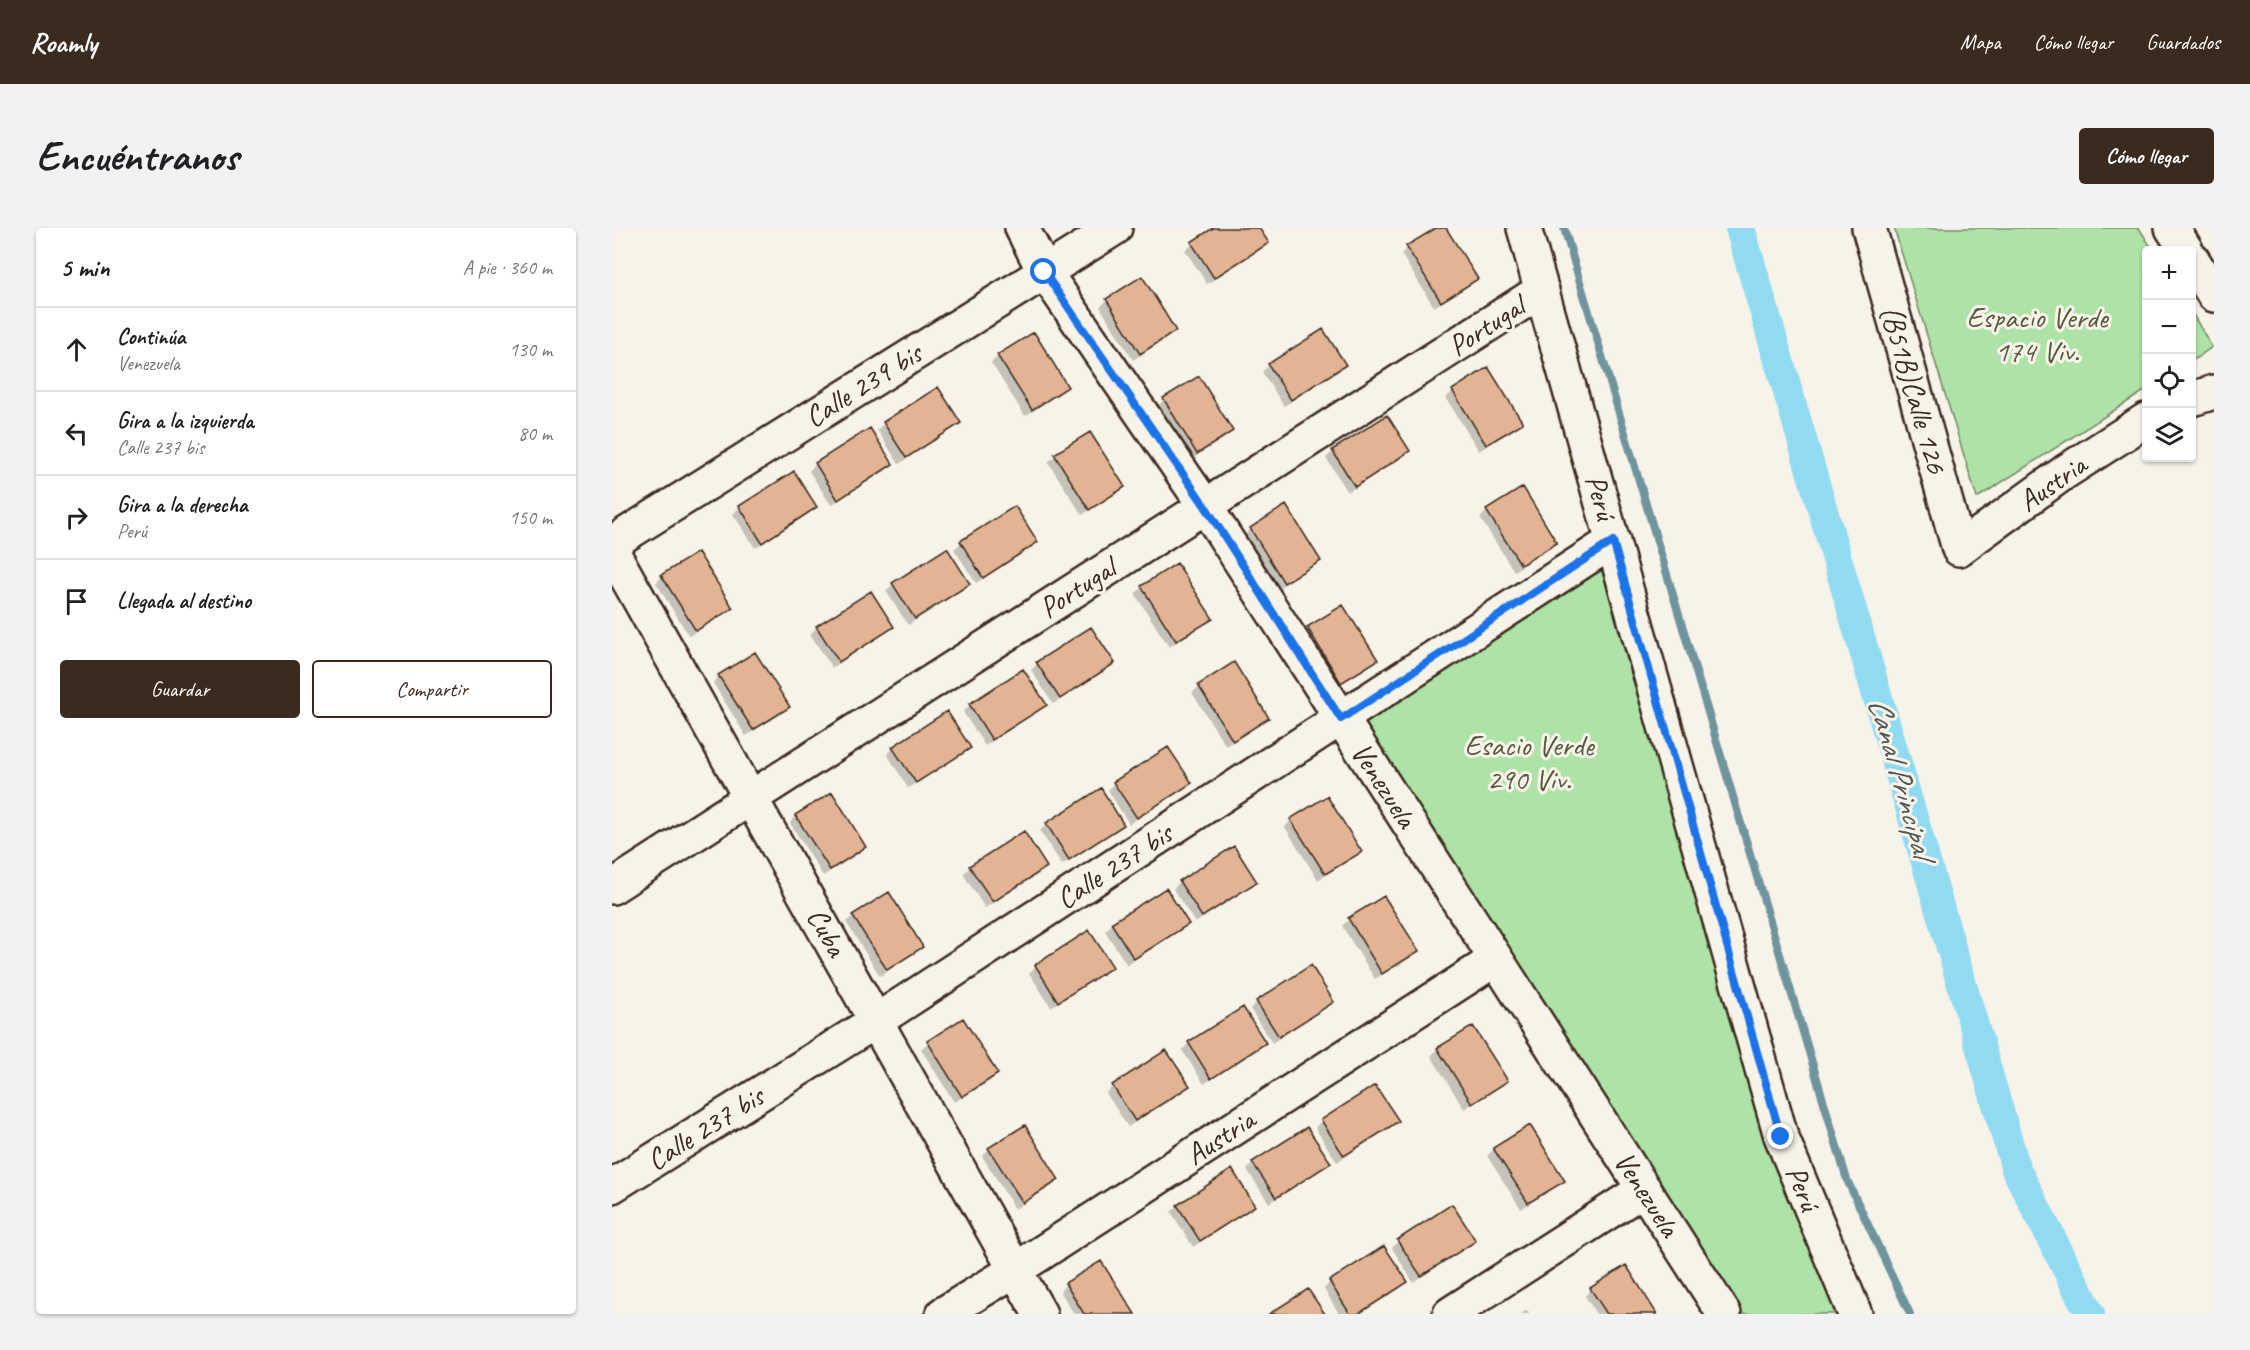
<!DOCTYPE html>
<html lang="es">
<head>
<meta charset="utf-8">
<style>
	:root { --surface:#fff; --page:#f2f2f2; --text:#202124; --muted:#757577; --line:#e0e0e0; --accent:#3b2a1e }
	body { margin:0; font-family:Caveat,sans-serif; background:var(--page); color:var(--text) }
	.controls { position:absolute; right:18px; top:18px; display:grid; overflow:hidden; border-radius:6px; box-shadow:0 2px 4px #0004 }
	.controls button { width:54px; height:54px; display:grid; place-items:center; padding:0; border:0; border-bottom:2px solid var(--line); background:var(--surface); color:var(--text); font:30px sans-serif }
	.stop { position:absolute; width:18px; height:18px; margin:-14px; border:4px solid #1a73e8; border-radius:50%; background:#fff }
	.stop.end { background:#1a73e8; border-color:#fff; box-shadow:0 2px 6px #0008 }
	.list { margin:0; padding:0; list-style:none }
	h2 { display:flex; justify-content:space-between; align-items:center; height:78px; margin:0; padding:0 24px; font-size:26px }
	h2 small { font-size:20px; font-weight:400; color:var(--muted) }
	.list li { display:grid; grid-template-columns:39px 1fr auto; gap:18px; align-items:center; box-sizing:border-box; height:84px; padding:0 24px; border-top:2px solid var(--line) }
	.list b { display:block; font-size:22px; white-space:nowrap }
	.list p { margin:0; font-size:20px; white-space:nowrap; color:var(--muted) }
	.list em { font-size:20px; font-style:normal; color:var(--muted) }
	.actions { display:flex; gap:12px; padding:18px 24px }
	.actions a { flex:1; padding:14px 0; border:2px solid var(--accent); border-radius:6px; text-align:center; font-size:21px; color:var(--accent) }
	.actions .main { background:var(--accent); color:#fff }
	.icon { flex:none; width:33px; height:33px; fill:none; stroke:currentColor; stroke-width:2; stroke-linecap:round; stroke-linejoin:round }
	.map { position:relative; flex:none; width:1602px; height:1086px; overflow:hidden; border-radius:6px }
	header { display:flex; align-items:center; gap:36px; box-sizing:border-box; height:84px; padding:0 30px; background:var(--accent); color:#fff }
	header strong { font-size:28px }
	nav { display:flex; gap:33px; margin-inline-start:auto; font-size:21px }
	.intro { display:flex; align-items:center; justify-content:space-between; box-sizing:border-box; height:144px; padding:0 36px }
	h1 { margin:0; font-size:42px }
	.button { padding:15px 27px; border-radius:6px; background:var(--accent); color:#fff; font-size:21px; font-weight:700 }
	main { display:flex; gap:36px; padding:0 36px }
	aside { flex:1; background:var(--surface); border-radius:6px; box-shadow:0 2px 4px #0004 }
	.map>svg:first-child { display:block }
</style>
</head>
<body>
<header>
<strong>Roamly</strong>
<nav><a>Mapa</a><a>Cómo llegar</a><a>Guardados</a></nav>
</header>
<div class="intro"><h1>Encuéntranos</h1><a class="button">Cómo llegar</a></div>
<main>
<aside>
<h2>5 min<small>A pie · 360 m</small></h2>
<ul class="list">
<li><svg class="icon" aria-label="ahead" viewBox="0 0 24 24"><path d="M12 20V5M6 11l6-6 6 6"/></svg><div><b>Continúa</b><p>Venezuela</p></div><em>130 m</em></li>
<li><svg class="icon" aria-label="left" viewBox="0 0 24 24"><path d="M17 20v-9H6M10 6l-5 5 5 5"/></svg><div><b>Gira a la izquierda</b><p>Calle 237 bis</p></div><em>80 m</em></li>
<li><svg class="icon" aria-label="right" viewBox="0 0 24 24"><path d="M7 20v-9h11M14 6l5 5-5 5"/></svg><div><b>Gira a la derecha</b><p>Perú</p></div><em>150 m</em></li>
<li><svg class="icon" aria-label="arrive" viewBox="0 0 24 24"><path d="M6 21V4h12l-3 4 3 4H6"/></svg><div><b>Llegada al destino</b></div></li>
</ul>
<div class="actions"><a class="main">Guardar</a><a>Compartir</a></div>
</aside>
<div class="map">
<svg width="1602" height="1086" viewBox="0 0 1602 1086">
	<rect width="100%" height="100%" fill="#f7f3e8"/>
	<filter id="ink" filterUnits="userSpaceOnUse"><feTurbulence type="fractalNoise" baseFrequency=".0167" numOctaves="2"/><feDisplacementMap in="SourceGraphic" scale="12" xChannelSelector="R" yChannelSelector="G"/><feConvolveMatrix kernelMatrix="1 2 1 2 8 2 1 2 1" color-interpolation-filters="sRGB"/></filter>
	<g filter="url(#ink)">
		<path fill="#ade3a6" stroke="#748662" stroke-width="1.5" d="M1282 0H1527L1541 22H1534V162L1365 270Z
			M1580 85 1600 119 1580 133Z
			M989 340 1154 915 1226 1086H1124L749 498Z"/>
		<path fill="#0003" d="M604 0H646L655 15 648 22 595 56 573 22Z
			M827 0H832L864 51 857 58 822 79 789 26 795 20Z
			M530 50 563 103 556 110 521 132 488 79 495 72Z
			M386 128 454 159 447 166 413 188 379 135Z
			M657 137H732L726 144 672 178 650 144Z
			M876 141 909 194 903 201 867 223 834 170 841 163Z
			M586 150 620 203 613 210 578 232 545 178 552 172Z
			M774 189 796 223 790 230 736 264 714 230 721 223Z
			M272 195H347L340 201 287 236 265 202Z
			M443 228 511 259 504 266 470 287 436 234Z
			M204 236H279L273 243 219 277 197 243Z
			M181 245 203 279 197 286 143 320 121 286 128 279Z
			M673 279 707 333 700 339 665 361 632 308 639 301Z
			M402 280 424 314 417 321 364 355 342 321 349 315Z
			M875 283 943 315 937 321 902 343 868 290Z
			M50 348 119 380 112 386 77 408 44 355Z
			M281 356H356L349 363 296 397 274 363Z
			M530 359 599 390 592 397 557 419 523 366Z
			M730 379 764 432 757 439 722 460 689 407 696 401Z
			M205 399H280L273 405 220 440 198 406Z
			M501 435 494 442 441 476 419 442 425 436Z
			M622 436 655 490 648 497 614 518 580 465 587 459Z
			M107 448 176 479 169 486 134 508 101 455Z
			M358 477H433L426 483 373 518 351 484Z
			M357 519 350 526 296 560 275 526 281 520Z
			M502 555H578L571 561 517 596 496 562Z
			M488 562 510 596 503 603 450 637 428 603 435 596Z
			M184 588 252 619 246 626 211 648 178 595Z
			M679 592 748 624 741 630 706 652 673 599Z
			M621 620 643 654 636 661 583 695 561 661 568 654Z
			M358 639H434L427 646 373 680 351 646Z
			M771 670 805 723 798 730 763 751 730 698 736 692Z
			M241 688 309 719 303 725 268 748 234 694Z
			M500 696H575L568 702 515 737 493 703Z
			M477 704 499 738 493 745 439 779 417 745 424 738Z
			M645 774H720L713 780 660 815 638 781Z
			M630 781 652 815 645 822 592 856 570 822 577 815Z
			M351 793 384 846 378 853 342 874 309 821 316 815Z
			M860 800 894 853 887 859 852 881 819 828 825 821Z
			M554 824 576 858 569 865 516 899 494 865 501 858Z
			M763 859 785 893 778 900 725 934 703 900 709 893Z
			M377 921 445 952 439 959 403 981 370 928Z
			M882 921 951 952 944 959 909 981 875 928Z
			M641 935H717L710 941 657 975 635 942Z
			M641 977 634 984 581 1019 559 984 566 978Z
			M786 1013H862L855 1019 801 1054 780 1020Z
			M718 1054H794L787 1061 748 1086H727L712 1061Z
			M454 1056 521 1086H462L448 1063Z
			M979 1061 1043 1086H984L973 1068Z
			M915 1082 918 1086H909Z"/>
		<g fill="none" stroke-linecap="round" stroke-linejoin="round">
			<path stroke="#6f949d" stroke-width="8" d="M952 0 1235 952 1298 1086"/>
			<path stroke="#91dbf2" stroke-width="30" d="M1128 0 1404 941 1478 1086"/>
		</g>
		<path fill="#e3b494" stroke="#3b2a1e" stroke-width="1.5" d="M601 0H647L657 15 602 50 579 14Z
			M824 0H834L866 51 829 74 794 18Z
			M530 48 564 103 528 126 494 71Z
			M711 101 734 137 679 172 656 136Z
			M422 104 456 159 420 182 385 127Z
			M876 139 911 195 874 217 840 162Z
			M587 148 621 203 585 226 551 170Z
			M326 159 349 195 294 230 271 194Z
			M775 187 798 223 743 259 720 222Z
			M258 200 281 236 226 272 203 235Z
			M478 204 513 259 477 282 442 226Z
			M182 243 205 279 150 315 127 278Z
			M911 259 945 315 909 337 874 282Z
			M674 277 709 333 672 355 638 300Z
			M403 278 426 314 371 350 348 313Z
			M335 320 358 356 303 391 280 355Z
			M86 324 121 380 84 403 49 347Z
			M565 335 601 391 564 413 529 358Z
			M259 363 282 399 227 434 204 398Z
			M731 377 766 432 729 455 695 399Z
			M479 399 503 435 448 471 424 434Z
			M143 424 178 479 141 502 106 447Z
			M622 434 657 490 621 513 586 457Z
			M411 441 435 477 380 512 357 476Z
			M335 483 359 520 304 555 280 519Z
			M556 519 580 555 525 590 501 554Z
			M489 560 512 597 457 632 434 595Z
			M220 564 254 619 218 642 183 587Z
			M715 568 750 624 713 646 678 591Z
			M412 603 435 639 381 674 357 638Z
			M622 618 645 654 590 689 567 653Z
			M554 660 577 696 522 731 499 695Z
			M277 664 311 719 275 742 240 687Z
			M772 668 807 723 770 746 736 690Z
			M477 702 501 739 446 774 423 737Z
			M699 737 722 774 667 809 644 773Z
			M631 779 654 815 599 851 576 814Z
			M351 790 386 846 350 869 315 813Z
			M861 798 896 853 860 876 825 820Z
			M554 822 578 858 523 893 500 857Z
			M763 857 787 893 732 928 709 892Z
			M413 897 447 952 411 975 376 920Z
			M918 897 953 953 916 975 881 920Z
			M695 899 719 935 664 970 640 934Z
			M620 941 643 978 588 1013 565 977Z
			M840 976 864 1013 809 1048 785 1012Z
			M772 1018 796 1054 746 1086H738L717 1053Z
			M489 1033 523 1086H472L453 1055Z
			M1014 1037 1045 1086H995L978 1060Z
			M696 1061 713 1086H657Z"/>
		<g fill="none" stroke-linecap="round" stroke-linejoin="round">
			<defs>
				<path id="minor" d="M410 0 432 43 593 278 1112 1086
					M912 0 1169 908 1243 1086
					M1257 0 1347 321 1453 244 1534 192
					M1560 0 1574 22
					M1580 31 1602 67
					M1580 171 1602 164
					M0 315 503 0
					M0 323 428 1086
					M0 659 930 62
					M0 958 264 793 1001 313
					M331 1086 403 1042 884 731
					M838 1086 1032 961"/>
			</defs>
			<use href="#minor" stroke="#3b2a1e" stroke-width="38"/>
			<use href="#minor" stroke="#f7f3e8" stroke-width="33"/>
		</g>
	</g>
	<g fill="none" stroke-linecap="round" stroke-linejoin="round" filter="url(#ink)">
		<path stroke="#1a73e8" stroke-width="8" d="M432 44 593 278 729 491 1001 313 1169 909"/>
	</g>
	<g text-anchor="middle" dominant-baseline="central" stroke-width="6" stroke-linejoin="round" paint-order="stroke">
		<g font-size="30" fill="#585840" stroke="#f7f3e8">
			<text x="1425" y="89">Espacio Verde<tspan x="1425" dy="34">174 Viv.</tspan></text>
			<text x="917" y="517">Esacio Verde<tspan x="917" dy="34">290 Viv.</tspan></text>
		</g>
		<g font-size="30" fill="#3b2a1e" stroke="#f7f3e8">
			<text transform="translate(874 98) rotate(-33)">Portugal</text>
			<text transform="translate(251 157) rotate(-32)">Calle 239 bis</text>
			<text transform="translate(1302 161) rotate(74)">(B51B)Calle 126</text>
			<text transform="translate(1440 255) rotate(-35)">Austria</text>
			<text transform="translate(989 269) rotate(74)">Perú</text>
			<text transform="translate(465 360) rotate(-33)">Portugal</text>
			<text transform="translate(772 557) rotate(57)">Venezuela</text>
			<text transform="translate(502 638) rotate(-33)">Calle 237 bis</text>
			<text transform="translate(215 704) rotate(61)">Cuba</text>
			<text transform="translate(93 900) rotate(-32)">Calle 237 bis</text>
			<text transform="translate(608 909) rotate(-33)">Austria</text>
			<text transform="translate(1191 960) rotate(68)">Perú</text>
			<text transform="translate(1035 966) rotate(57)">Venezuela</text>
		</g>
		<g font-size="32" font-style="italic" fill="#505653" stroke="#f7f3e8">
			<text transform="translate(1289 549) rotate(74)">Canal Principal</text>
		</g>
	</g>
</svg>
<div class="controls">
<button>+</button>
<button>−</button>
<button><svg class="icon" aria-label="locate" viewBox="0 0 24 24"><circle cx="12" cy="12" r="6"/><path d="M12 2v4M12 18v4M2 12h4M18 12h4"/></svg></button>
<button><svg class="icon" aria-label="layers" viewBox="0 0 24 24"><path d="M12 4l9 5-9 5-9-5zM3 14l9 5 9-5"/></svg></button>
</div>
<div class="stop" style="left:432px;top:44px"></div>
<div class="stop end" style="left:1169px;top:909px"></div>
</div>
</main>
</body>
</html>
